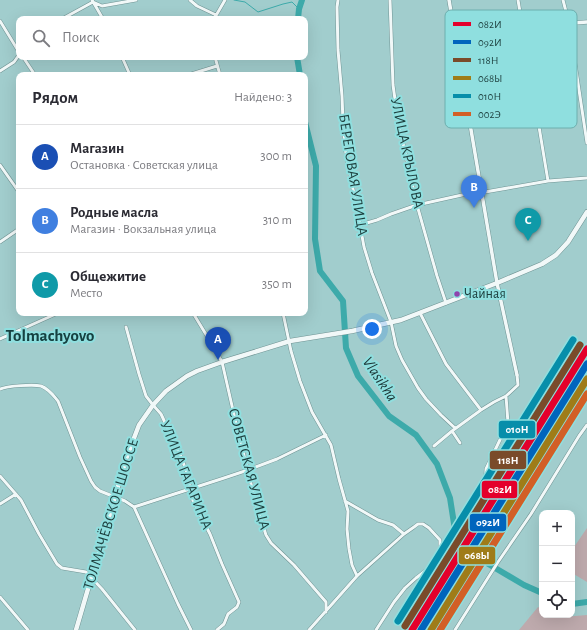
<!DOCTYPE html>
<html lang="ru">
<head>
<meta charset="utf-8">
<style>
	:root { --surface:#fff; --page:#f7f7f7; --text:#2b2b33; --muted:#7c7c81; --line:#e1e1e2; --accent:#4b706f }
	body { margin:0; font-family:"Alegreya Sans",sans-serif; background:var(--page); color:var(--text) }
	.controls { position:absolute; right:12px; bottom:12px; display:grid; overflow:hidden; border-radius:8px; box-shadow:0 4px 16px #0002 }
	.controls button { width:36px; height:36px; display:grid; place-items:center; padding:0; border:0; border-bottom:1px solid var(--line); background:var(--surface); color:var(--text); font:20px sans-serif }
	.you { position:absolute; left:372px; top:329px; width:14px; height:14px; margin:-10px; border:3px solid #fff; border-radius:50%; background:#1a73e8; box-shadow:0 0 0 6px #1a73e833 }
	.badge { display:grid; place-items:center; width:26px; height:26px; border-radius:50%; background:var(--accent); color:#fff; font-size:13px; font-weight:700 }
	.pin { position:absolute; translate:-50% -33px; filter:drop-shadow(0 1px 2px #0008) }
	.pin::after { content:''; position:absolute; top:21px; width:14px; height:12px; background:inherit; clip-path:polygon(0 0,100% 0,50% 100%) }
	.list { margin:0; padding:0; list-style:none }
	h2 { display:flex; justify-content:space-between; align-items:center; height:52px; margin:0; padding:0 16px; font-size:17px }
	h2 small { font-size:13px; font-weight:400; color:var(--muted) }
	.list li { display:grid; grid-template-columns:26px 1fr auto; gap:12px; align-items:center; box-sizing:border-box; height:64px; padding:0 16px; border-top:1px solid var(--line) }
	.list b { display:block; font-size:15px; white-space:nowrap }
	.list p { margin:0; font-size:13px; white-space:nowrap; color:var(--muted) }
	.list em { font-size:13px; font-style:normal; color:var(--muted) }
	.icon { flex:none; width:22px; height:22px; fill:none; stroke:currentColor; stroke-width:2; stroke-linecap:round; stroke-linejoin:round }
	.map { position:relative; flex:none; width:587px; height:630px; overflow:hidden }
	.search { position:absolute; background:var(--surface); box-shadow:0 4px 16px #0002; left:16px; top:16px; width:292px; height:44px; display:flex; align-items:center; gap:10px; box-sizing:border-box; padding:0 14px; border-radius:8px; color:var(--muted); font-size:15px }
	.panel { position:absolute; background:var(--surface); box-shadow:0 4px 16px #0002; left:16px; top:72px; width:292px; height:244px; border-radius:8px }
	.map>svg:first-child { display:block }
</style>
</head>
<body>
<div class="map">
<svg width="587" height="630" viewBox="0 0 587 630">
	<rect width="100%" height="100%" fill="#a1cdcd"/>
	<path fill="#beaaad" d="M587 528V582L572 573V550Z
		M538 607 542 609V615H557L563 617 587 615V630H519Z"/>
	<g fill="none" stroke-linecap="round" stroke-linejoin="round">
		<path stroke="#3daaaa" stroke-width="1" d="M234 0 245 2 258 12 283 4 292 2 299 9"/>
		<path stroke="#3daaaa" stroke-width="6" d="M298 19 299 9 302 0
			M297 57 300 75
			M305 122 316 166 315 239 320 271 343 301 346 348 358 376 389 416 416 435 437 464 450 498 455 530 485 562 524 585 542 593
			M572 604 587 602"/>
		<defs>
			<path id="minor" d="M92 0 103 19
				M190 0 197 6 216 15
				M338 0 337 7 338 50 342 96 343 122 345 148 350 175 357 208 364 247 372 273 391 322 396 346 402 360 418 388 426 399 441 415 455 428
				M390 0 393 85 398 121 417 205 437 276 446 303
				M518 0 548 181
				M563 0 569 23 587 143
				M62 19 93 2 102 6 136 0
				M214 19 225 0
				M0 21 19 52
				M23 57 35 75
				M122 57 130 75
				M215 57 220 75
				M0 71 14 62 19 55
				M188 75 217 66
				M0 165 19 192
				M360 225 377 220 391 214 417 205 480 191 485 192 548 181 587 178
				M0 242 19 229
				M193 313 210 341 222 362 235 419 256 504 266 535 271 543 294 565 326 602V612
				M283 313 291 351 300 381 312 412 331 445 339 479 348 511 347 529 349 549 352 565 357 576
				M420 313 446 364 481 410
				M126 327 139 374 146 396 153 405 161 414 181 457 186 470 193 501 210 534 222 564 239 602 237 607 228 614 224 624 217 630
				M0 339 58 313
				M0 389C8 386 33 384 41 386 49 389 53 395 58 401L80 457 91 481 95 487 100 491 125 501 134 507 178 604 191 630
				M452 431 460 443
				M434 446 452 431 481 410 494 402 506 396 518 385 517 375
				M0 476 21 500 39 534 57 564 62 568 86 572 102 589 135 630
				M345 501 378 520 393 525 404 534
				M0 504 16 494
				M134 507 221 479 248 470 277 459 326 435
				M462 530 471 517 483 494 485 488 486 469 508 423 506 396
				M0 597 28 630
				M309 630 357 576 404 534 414 527 418 524H423L429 528 440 540V555L437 562 416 578 405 588 394 602 376 630
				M455 630 498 562 531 514 579 436 587 425"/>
			<path id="tertiary" d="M449 0 497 283 517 375
				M455 36 522 27 587 22"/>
			<path id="primary" d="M76 630 126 459 139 425 153 405 166 391 187 376 197 371 222 362 290 341 352 331 401 320 497 283 542 264 556 255 568 242 587 212"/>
		</defs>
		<use href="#minor" stroke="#6f9393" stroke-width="4"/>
		<use href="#tertiary" stroke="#6f9393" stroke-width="4.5"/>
		<use href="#primary" stroke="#6f9393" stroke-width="5.5"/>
		<use href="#minor" stroke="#f1f8f8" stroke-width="3"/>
		<use href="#tertiary" stroke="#f1f8f8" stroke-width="3.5"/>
		<use href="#primary" stroke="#f1f8f8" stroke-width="4.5"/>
		<defs>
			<path id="rail" d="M406 630 587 344
				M419 630 471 546 587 364"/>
		</defs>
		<use href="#rail" stroke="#bfcdcd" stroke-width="2.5"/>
		<use href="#rail" stroke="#8fdfdf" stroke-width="1" stroke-dasharray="3" stroke-linecap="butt"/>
		<defs>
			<path id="rail-1" d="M412 630 587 349"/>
			<path id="rail-2" d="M421 630 587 364"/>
			<path id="rail-3" d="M405 626 580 345"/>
			<path id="rail-4" d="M431 630 587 379"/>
			<path id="rail-5" d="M398 621 573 340"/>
			<path id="rail-6" d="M440 630 587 394"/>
		</defs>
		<use href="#rail-1" stroke="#8fdfdf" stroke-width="10"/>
		<use href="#rail-2" stroke="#8fdfdf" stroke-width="10"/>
		<use href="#rail-3" stroke="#8fdfdf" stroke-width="10"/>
		<use href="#rail-4" stroke="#8fdfdf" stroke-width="10"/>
		<use href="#rail-5" stroke="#8fdfdf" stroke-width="10"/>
		<use href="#rail-6" stroke="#8fdfdf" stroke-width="10"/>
		<use href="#rail-1" stroke="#e4002b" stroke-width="7"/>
		<use href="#rail-2" stroke="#0065bd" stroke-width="7"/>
		<use href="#rail-3" stroke="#7a4b2a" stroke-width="7"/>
		<use href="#rail-4" stroke="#9f7c18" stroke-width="7"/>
		<use href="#rail-5" stroke="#078eaa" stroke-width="7"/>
		<use href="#rail-6" stroke="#d25f26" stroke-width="7"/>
	</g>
	<circle fill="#8e44ad" stroke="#8fdfdf" stroke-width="1.5" cx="457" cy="294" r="3.5"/>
	<g text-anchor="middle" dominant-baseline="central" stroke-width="4" stroke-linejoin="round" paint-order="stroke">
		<g font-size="14" fill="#1c3e3d" stroke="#8fdfdf" text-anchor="start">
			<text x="464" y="294">Чайная</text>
		</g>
		<g font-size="15" fill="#1c3e3d" stroke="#8fdfdf">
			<text transform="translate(407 153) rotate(78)">УЛИЦА КРЫЛОВА</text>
			<text transform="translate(353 175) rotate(81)">БЕРЕГОВАЯ УЛИЦА</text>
			<text transform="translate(249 469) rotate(75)">СОВЕТСКАЯ УЛИЦА</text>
			<text transform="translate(186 475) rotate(68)">УЛИЦА ГАГАРИНА</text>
			<text transform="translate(111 514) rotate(-73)">ТОЛМАЧЁВСКОЕ ШОССЕ</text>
		</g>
		<g font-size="16" font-style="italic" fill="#1a3333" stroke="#8fdfdf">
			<text transform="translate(380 379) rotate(56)">Vlasikha</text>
		</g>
		<g font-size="17" font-weight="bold" fill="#164141" stroke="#8fdfdf">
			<text x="50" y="335">Tolmachyovo</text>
		</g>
	</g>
	<rect x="445" y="10" width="132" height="118" rx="6" fill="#8fdfdf" stroke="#6cafae" stroke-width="1"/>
	<rect x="453" y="22" width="18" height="4" fill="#e4002b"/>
	<rect x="453" y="40" width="18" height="4" fill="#0065bd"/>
	<rect x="453" y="58" width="18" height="4" fill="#7a4b2a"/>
	<rect x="453" y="76" width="18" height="4" fill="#9f7c18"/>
	<rect x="453" y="94" width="18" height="4" fill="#078eaa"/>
	<rect x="453" y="112" width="18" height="4" fill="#d25f26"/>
	<g font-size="11" fill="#1c3e3d">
		<text x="478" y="28">082И</text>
		<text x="478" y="46">092И</text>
		<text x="478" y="64">118Н</text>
		<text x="478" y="82">068Ы</text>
		<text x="478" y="100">010Н</text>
		<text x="478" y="118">002Э</text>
	</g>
	<g stroke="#8fdfdf" stroke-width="1.5">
		<rect x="498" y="420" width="38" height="19" rx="4" fill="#078eaa"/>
		<rect x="489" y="450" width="38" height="20" rx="4" fill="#7a4b2a"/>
		<rect x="481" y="480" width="37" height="19" rx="4" fill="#e4002b"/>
		<rect x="469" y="513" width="38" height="19" rx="4" fill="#0065bd"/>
		<rect x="458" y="546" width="38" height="19" rx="4" fill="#9f7c18"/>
	</g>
	<g font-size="11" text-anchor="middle" font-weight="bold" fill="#fff">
		<text x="517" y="433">010Н</text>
		<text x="508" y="464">118Н</text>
		<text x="500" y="493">082И</text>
		<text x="488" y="526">092И</text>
		<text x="477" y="559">068Ы</text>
	</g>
</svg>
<div class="controls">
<button>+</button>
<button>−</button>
<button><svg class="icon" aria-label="locate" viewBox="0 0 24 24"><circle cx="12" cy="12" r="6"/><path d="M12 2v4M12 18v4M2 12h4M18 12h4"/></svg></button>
</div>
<div class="you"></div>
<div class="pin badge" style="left:218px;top:360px;background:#1a4fb4">A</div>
<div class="pin badge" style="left:474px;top:208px;background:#3f7fe0">B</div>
<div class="pin badge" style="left:528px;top:241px;background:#0f9aa8">C</div>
<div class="search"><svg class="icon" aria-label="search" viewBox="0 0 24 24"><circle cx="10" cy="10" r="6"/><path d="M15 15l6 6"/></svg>Поиск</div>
<section class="panel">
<h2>Рядом<small>Найдено: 3</small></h2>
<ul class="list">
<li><span class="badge" style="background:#1a4fb4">A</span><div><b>Магазин</b><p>Остановка · Советская улица</p></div><em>300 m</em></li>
<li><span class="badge" style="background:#3f7fe0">B</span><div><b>Родные масла</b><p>Магазин · Вокзальная улица</p></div><em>310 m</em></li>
<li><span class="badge" style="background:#0f9aa8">C</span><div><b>Общежитие</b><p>Место</p></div><em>350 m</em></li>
</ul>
</section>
</div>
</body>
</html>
